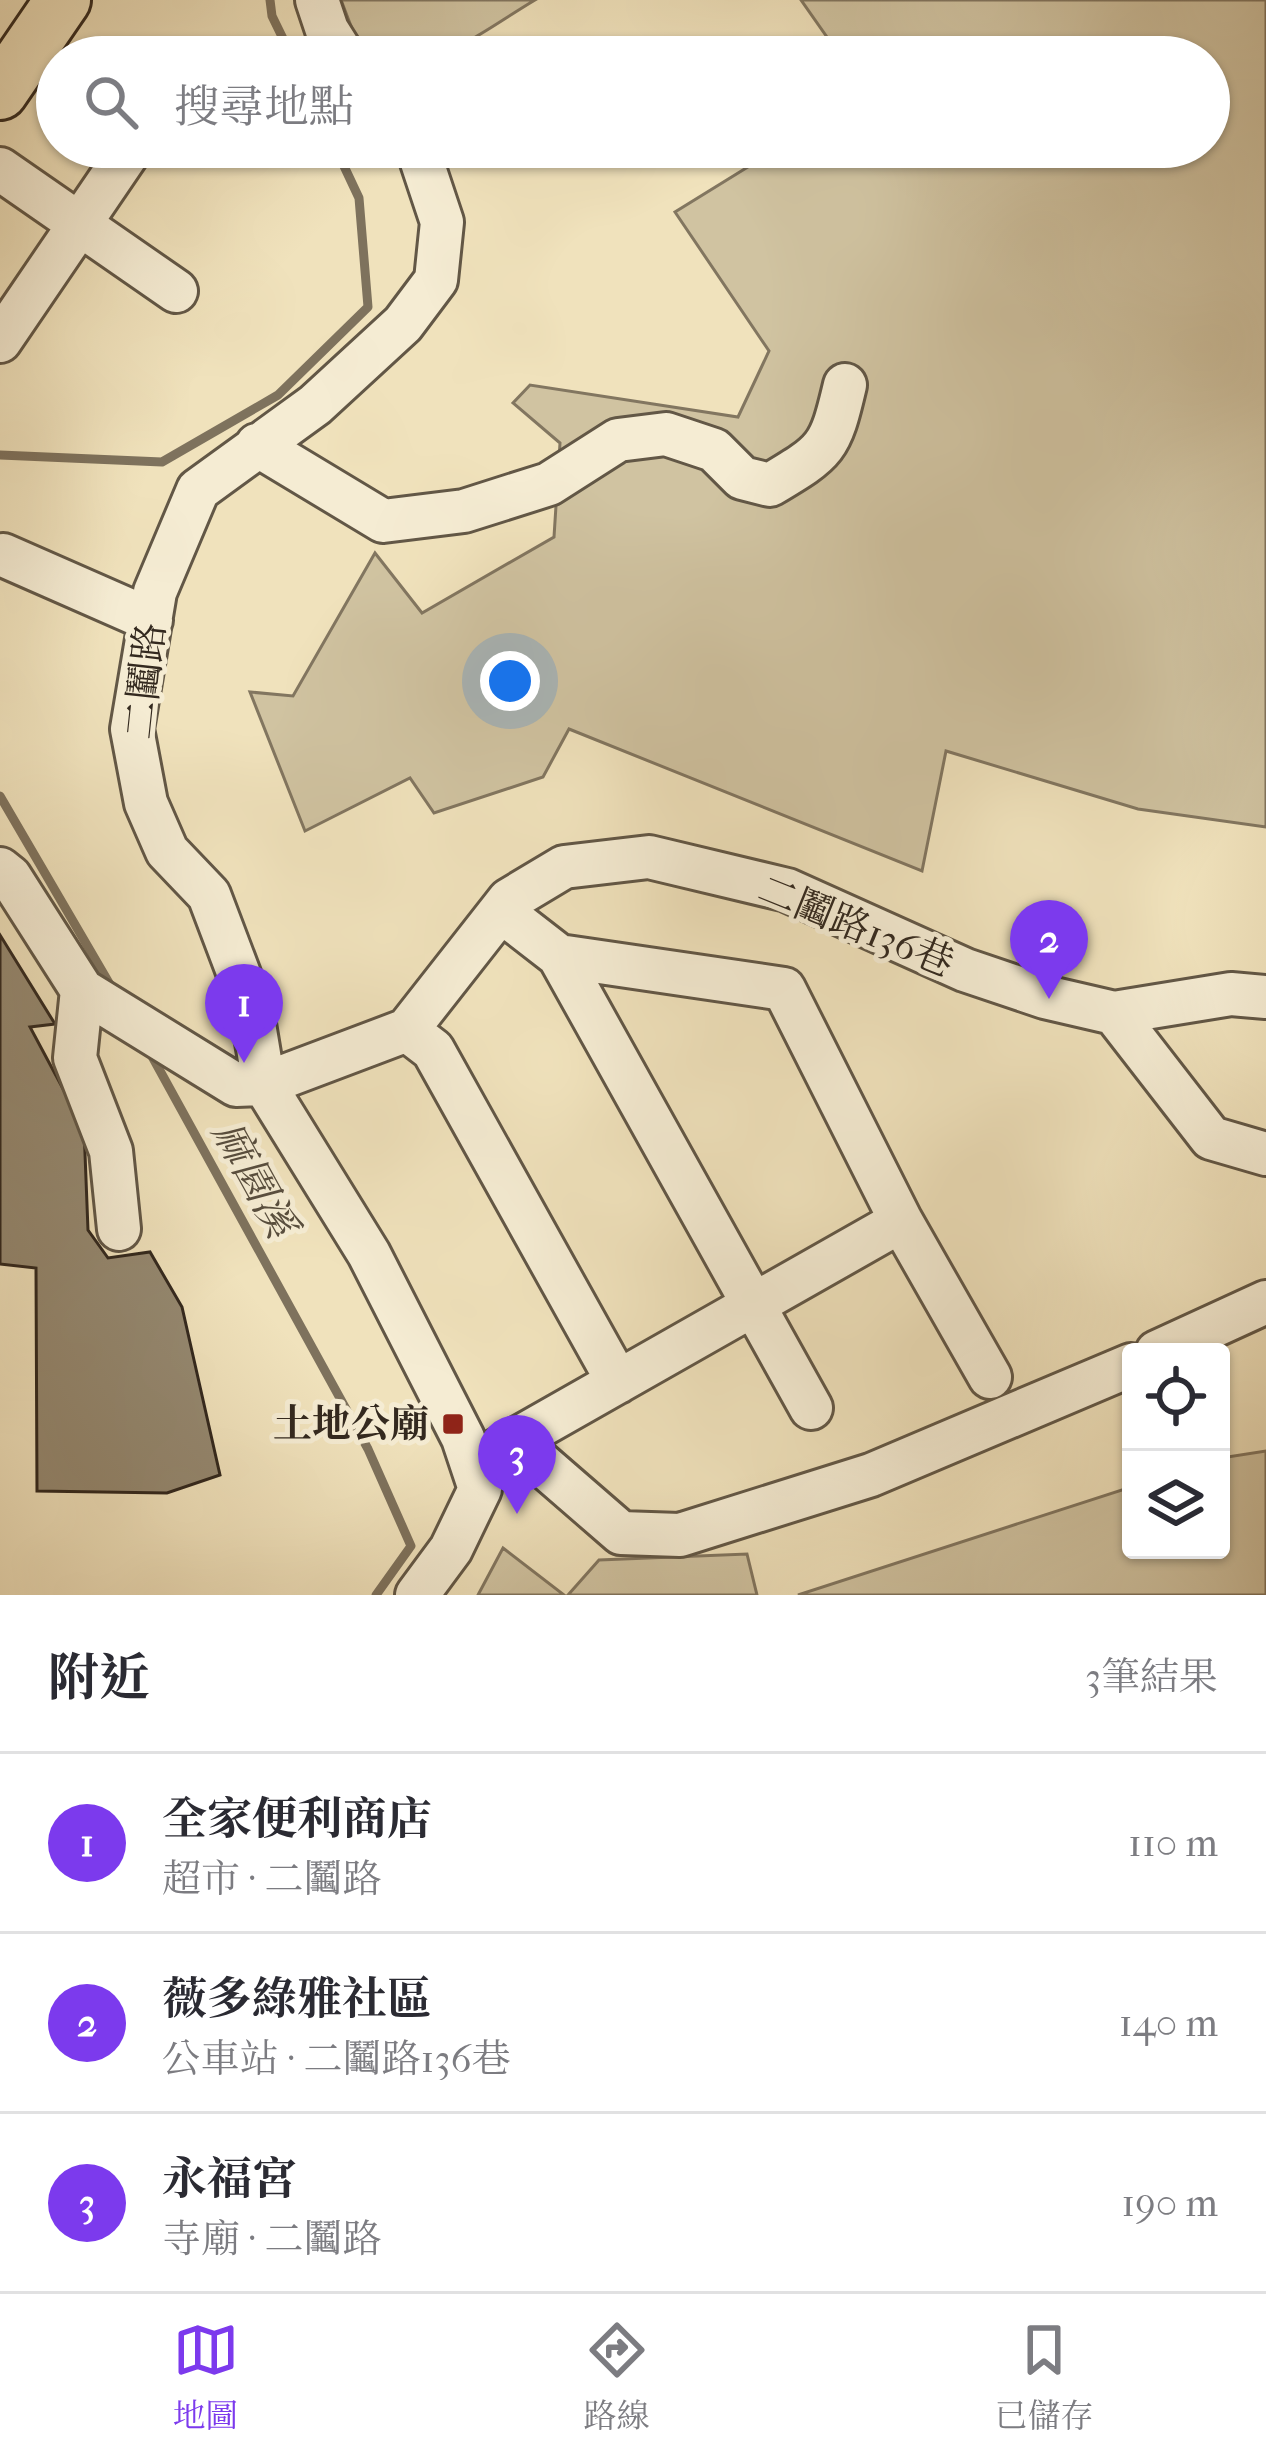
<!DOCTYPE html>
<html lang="zh-TW">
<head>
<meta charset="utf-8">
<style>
	:root { --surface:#fff; --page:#f2f2f3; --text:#2b2b33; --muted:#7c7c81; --line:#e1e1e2; --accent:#7c3aed }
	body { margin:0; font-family:"IM FELL French Canon","Noto Serif TC",serif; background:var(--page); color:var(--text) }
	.controls { position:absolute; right:36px; bottom:36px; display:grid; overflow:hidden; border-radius:12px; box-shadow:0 3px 9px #0004 }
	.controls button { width:108px; height:108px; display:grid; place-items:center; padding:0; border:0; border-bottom:3px solid var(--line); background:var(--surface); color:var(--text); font:60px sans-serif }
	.you { position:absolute; left:510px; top:681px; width:42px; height:42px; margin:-30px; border:9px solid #fff; border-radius:50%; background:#1a73e8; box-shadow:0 0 0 18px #1a73e833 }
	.badge { display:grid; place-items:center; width:78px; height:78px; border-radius:50%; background:var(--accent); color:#fff; font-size:39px; font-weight:700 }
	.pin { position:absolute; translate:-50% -99px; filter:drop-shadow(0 3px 6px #0008) }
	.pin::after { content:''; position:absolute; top:63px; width:42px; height:36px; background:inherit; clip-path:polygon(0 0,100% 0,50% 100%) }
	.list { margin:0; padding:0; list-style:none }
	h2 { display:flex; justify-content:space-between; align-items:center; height:156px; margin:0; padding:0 48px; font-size:51px }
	h2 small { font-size:39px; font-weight:400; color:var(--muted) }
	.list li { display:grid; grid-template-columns:78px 1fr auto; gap:36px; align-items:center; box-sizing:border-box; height:180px; padding:0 48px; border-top:3px solid var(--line) }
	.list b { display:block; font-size:45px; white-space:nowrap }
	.list p { margin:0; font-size:39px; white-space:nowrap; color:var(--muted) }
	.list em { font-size:39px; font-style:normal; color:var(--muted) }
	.icon { flex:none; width:66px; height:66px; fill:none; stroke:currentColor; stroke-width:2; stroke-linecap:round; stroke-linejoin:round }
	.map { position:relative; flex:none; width:1266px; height:1595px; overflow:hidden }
	.search { position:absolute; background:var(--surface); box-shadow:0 3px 9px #0004; left:36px; right:36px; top:36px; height:132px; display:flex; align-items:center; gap:30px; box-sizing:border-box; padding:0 42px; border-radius:66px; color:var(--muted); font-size:45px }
	.sheet { height:696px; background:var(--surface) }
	nav { display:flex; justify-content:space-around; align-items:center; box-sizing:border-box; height:168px; border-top:3px solid var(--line); background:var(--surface); font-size:33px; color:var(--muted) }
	nav a { display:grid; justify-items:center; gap:6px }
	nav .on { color:var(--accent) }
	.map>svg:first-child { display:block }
</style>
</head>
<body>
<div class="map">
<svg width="1266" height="1595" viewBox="0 0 1266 1595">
	<rect width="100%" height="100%" fill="#f0e2bc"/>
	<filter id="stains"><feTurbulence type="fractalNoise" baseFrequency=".00167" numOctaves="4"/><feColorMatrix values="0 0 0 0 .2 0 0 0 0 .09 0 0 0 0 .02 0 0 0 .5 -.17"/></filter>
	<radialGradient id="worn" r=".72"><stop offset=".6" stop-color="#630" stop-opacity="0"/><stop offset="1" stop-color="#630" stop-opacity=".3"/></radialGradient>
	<path fill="#d0c3a1" stroke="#827660" stroke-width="3" d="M341 0H535C471 38 436 76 359 47Z
		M801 0H1266V827L1138 809 946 751 922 871 569 729 543 777 434 813 410 778 305 831 250 692 293 696 375 553 422 613 554 537 560 443 513 403 530 385 738 417 769 351 675 212 780 147H1209V57H841Z
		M1266 1451V1595H798L1131 1487V1550H1221V1458Z
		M503 1548 564 1595H478Z
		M747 1554 757 1595H568L599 1560Z"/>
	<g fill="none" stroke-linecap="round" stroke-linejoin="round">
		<path stroke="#7e725d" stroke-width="9" d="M270 0 272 16 292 57
			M0 455 162 462 278 395 368 307 359 198 335 147
			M0 796 112 988
			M148 1049 368 1449 411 1546 376 1595"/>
	</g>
	<path fill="#958971" stroke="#33291f" stroke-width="3" d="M0 935 55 1024 30 1027 84 1128 88 1230 108 1258 150 1252 182 1307 220 1475 167 1493 37 1491 36 1268 0 1264Z"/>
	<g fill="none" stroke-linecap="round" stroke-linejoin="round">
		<defs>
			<path id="minor" d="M317 0 327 30 344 57
				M417 147 442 222 436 280 403 324 315 405 198 490 155 592 132 729 146 803 167 851 209 895 251 1006 264 1084 369 1254 463 1438 480 1489 451 1549 417 1595
				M0 169 176 291
				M0 341 132 147
				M257 445 383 521 464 511 549 484 618 440 666 434 714 450 742 478 770 485C827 451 830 449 845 385
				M3 555 151 620
				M0 869 10 877 82 990 236 1085 264 1084 407 1030 509 900 564 867 649 857 787 890 965 970 1045 997 1114 1013 1231 994 1266 997
				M501 911 559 956 811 1408
				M559 956 784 989 901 1221 990 1377
				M82 990 75 1058 111 1151 119 1229
				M1114 1013 1211 1138 1266 1154
				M407 1030 433 1050 618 1382
				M1157 1352 1266 1302
				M515 1441 621 1533 680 1535 871 1475 1131 1365
				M494 1452 901 1221"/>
			<path id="major" d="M0 92 63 0"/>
		</defs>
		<use href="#minor" stroke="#625746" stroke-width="48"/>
		<use href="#major" stroke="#33291f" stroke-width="60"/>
		<use href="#minor" stroke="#f5ecd3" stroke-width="42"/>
		<use href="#major" stroke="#f0e2bc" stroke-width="54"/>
	</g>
	<rect fill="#8f2418" stroke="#f5ecd3" stroke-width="4.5" x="441" y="1412" width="24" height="24" rx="6"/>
	<g text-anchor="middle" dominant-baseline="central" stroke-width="10" stroke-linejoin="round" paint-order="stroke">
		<g font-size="39" fill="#33291f" stroke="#f5ecd3">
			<text transform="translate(145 681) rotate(-84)">二鬮路</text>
			<text transform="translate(856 926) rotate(22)">二鬮路136巷</text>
		</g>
		<g font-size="39" font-weight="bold" fill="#33291f" stroke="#f5ecd3" text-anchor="end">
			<text x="429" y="1424">土地公廟</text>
		</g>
		<g font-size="42" font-style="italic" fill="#584e3e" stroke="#f5ecd3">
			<text transform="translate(254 1179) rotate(61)">麻園溪</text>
		</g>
	</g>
	<rect width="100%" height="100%" filter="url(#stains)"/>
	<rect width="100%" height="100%" fill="url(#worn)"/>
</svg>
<div class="controls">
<button><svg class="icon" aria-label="locate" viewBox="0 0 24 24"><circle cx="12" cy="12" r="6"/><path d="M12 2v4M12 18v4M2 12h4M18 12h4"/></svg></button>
<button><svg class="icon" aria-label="layers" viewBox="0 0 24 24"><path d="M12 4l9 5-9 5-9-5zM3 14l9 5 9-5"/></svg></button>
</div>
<div class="you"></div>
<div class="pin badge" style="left:244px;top:1063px">1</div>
<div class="pin badge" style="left:1049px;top:999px">2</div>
<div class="pin badge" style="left:517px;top:1514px">3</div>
<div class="search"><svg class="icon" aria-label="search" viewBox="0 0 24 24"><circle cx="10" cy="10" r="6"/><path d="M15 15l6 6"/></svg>搜尋地點</div>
</div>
<section class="sheet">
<h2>附近<small>3筆結果</small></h2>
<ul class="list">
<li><span class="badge">1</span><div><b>全家便利商店</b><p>超市 · 二鬮路</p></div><em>110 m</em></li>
<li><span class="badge">2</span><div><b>薇多綠雅社區</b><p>公車站 · 二鬮路136巷</p></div><em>140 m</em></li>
<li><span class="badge">3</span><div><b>永福宮</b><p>寺廟 · 二鬮路</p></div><em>190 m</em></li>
</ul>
</section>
<nav>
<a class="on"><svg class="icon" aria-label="map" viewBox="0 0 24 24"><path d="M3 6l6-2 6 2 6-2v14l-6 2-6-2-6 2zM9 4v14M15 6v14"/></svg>地圖</a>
<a><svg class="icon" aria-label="directions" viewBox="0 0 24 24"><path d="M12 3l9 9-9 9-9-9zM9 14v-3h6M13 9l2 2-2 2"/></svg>路線</a>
<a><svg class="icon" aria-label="saved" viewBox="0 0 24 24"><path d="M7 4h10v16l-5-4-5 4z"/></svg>已儲存</a>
</nav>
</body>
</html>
